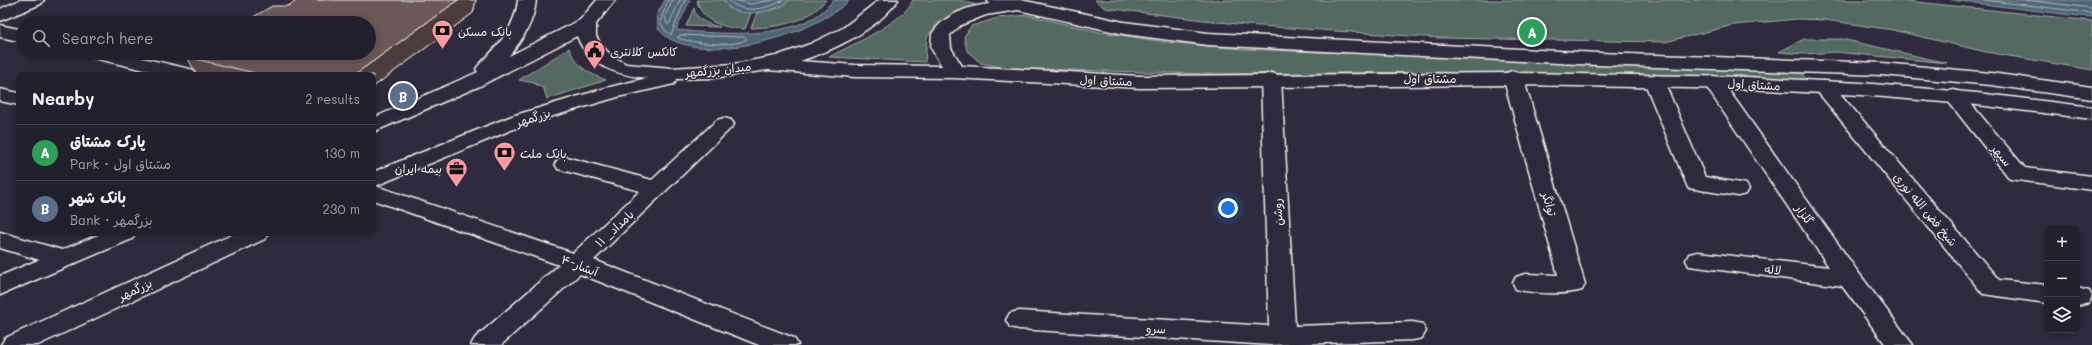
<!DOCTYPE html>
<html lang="en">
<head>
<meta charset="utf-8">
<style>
	:root { --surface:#23202e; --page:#2f2d3a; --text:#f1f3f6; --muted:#a3a3aa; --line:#403e4a; --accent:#1a73e8 }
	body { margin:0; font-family:Mali,"Playpen Sans Arabic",sans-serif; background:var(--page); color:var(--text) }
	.controls { position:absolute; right:12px; bottom:12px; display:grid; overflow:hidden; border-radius:8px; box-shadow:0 2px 10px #0003 }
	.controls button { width:36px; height:36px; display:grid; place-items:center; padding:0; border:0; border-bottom:1px solid var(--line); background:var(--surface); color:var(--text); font:20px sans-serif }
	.you { position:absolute; left:1228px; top:208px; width:14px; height:14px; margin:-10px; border:3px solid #fff; border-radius:50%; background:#1a73e8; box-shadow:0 0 0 6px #1a73e833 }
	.badge { display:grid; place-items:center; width:26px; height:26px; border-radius:50%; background:var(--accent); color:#fff; font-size:13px; font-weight:700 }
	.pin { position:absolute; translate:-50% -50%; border:2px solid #fff; box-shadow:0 1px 4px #0006 }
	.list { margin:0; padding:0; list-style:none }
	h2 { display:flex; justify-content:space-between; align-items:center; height:52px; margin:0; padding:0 16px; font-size:17px }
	h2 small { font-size:13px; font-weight:400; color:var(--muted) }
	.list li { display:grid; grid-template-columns:26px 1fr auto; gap:12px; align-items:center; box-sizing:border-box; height:56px; padding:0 16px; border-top:1px solid var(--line) }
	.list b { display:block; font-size:15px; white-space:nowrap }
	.list p { margin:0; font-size:13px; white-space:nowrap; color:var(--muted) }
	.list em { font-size:13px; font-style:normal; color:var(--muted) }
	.icon { flex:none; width:22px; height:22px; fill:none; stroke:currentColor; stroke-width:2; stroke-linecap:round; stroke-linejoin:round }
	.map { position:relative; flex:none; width:2092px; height:345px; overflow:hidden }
	.search { position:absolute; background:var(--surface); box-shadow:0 2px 10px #0003; left:16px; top:16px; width:360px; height:44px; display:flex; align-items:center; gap:10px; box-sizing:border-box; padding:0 14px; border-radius:22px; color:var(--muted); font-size:15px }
	.panel { position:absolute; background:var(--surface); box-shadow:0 2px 10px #0003; left:16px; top:72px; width:360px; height:164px; border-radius:8px }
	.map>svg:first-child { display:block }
</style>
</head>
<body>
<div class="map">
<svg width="2092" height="345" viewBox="0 0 2092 345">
	<rect width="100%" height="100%" fill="#2f2a3d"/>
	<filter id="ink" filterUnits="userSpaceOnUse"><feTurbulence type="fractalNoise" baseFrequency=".025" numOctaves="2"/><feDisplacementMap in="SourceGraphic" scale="8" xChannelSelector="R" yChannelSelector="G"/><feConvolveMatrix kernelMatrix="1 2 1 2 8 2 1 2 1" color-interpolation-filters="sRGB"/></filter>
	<g filter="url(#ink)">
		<path fill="#546964" stroke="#a4ada6" d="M697 0H724L729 8 751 13 745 29C725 28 701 23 697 0Z
			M790 0H826C807 23 779 27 751 28L757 13 779 8Z
			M913 0H960L976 5 940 21 927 37 925 62 829 57C851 45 903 23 913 0Z
			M1095 0H1898L2092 21V70L1986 52 1893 30 1825 20 1797 19 1734 25 1665 42 1440 38 1245 25 1105 8Z
			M694 8C695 20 710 25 720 27L686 26Z
			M1027 15 1100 32 1166 42 1242 49 1799 71 1808 81 1437 72 1206 74 1005 68 981 63 967 51 964 37 971 26 998 18Z
			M1804 39H1842L1947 63 1836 52 1804 54 1779 52Z
			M569 48C577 67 587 73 606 80L547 99 544 89 534 83 519 80Z"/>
		<path fill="#4d6576" stroke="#909da4" d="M665 0H690L676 30C721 34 804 42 833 0H850C814 34 719 62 672 40 667 38 662 33 658 29L657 14Z
			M724 0H790C776 12 733 22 724 0Z
			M1951 0H2092V17L2079 16Z"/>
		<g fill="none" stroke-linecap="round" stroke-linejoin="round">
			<path stroke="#b1b9ba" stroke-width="1" d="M668 0 660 22 665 30 671 35 685 0
				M673 0 665 16 667 24H669L680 0
				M728 0C743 15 767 9 784 0
				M734 0 751 4 773 0
				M1984 0 2092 13
				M2025 0 2092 8
				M680 35 745 37 747 39C736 48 691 43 678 38Z"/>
			<defs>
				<path id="minor" d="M20 0H44L41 4 0 21V9Z
					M0 25 23 30V42L0 37Z
					M86 53H121L198 71 201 75H166L89 57Z
					M1513 71 1520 73 1523 77 1585 284 1582 290C1565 295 1533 294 1516 289L1513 283 1516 277 1525 274 1558 275 1503 77 1506 73Z
					M1271 73 1278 75 1281 79 1295 326 1413 322 1422 324 1426 331 1422 338 1413 340 1270 345 1019 329 1010 327 1006 320 1010 313 1019 311 1269 326 1261 79 1264 75Z
					M1654 75 1661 77 1664 81 1705 177 1746 184 1749 189 1746 194 1738 196 1688 188 1644 81 1647 77Z
					M1713 76 1720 78 1858 272 1913 345H1886L1842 286 1689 266 1686 260 1689 254 1698 252 1829 267 1703 82 1706 78Z
					M1824 81 1831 83 1999 280 2047 285V303L1983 294 1817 91 1814 87 1817 83Z
					M0 89 19 93V105L0 101Z
					M1954 90 1961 92 2025 168 2092 176V190L2010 179 1944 96 1947 92Z
					M724 118 731 120 734 124 731 128 594 260 794 338 798 345H759L580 274 501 345H471L475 338 559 265 373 200V185L573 253 640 191 558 169 555 164 558 159 566 157 652 180 717 120Z
					M0 232 72 253 75 259 72 265 63 267 0 248Z
					M2077 288 2089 291 2092 296 2089 303 2077 306Z"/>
				<path id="primary" d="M518 0H536C534 22 523 39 509 56L580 20 597 0H615L596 24V36L601 45 611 55 626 64 672 68 734 64 776 56 810 44 843 28 879 0H898C877 30 834 50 800 61L855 65 942 66 931 48 932 34C944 15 968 6 990 4L987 0H1021L1124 22 1208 33 1598 53 1882 63 1991 73 2092 87V99L1991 85 1882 75 1598 65 1208 45 1124 34 1018 10 986 15 961 25 950 35 951 48 962 66 1140 76 1515 73 1746 77 1861 83 1977 93 2092 107V119L1977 105 1861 95 1746 89 1515 85 1140 88 954 78 855 77 768 70 714 78 677 79 674 84 618 97 526 124 373 187V172L512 116 606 88 647 78C618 75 588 67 577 36L480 86 373 132V118L478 72 476 69 479 65C498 46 515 28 518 0Z
					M103 233H136L132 239 0 295V276Z
					M236 233H269L265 239 38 345H1L5 338Z"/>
			</defs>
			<use href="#minor" stroke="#f4f1e8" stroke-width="3"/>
			<use href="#primary" stroke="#f4f1e8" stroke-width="3"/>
			<use href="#minor" fill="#2f2a3d" fill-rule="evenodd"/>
			<use href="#primary" fill="#2f2a3d" fill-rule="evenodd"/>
		</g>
		<path fill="#5d4d4d" stroke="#f4f1e8" d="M298 0H476L473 13 373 87V75H197L187 57H202Z"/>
		<path fill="#4c3e3e" stroke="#f4f1e8" d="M458 0H476L473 13 373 87V75H354Z"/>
		<path fill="#6c5959" stroke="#f4f1e8" d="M298 0H458L354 75H263L187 57H202L209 53H369V23H243L272 6H288Z"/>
	</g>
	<defs>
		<symbol id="bank-pin" viewBox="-11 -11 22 30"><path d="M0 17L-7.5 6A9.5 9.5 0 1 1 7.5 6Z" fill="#ff9aa2" stroke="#2f2a3d"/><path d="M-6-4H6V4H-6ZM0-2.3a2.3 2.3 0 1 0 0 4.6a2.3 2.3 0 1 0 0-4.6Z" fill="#111"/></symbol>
		<symbol id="civic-pin" viewBox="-11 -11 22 30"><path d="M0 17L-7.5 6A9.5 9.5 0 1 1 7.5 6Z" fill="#ff9aa2" stroke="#2f2a3d"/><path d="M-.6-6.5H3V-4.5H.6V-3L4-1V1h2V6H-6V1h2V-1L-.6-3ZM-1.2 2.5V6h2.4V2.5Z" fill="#111"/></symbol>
		<symbol id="office-pin" viewBox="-11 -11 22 30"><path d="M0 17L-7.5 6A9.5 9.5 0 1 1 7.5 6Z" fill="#ff9aa2" stroke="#2f2a3d"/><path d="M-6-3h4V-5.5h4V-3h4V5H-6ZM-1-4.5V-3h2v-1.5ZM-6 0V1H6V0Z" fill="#111"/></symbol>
	</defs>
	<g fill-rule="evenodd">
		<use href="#bank-pin" x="430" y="18" width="25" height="34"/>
		<use href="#civic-pin" x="582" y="38" width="25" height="34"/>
		<use href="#bank-pin" x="492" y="140" width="25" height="34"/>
		<use href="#office-pin" x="444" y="156" width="25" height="34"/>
	</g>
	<g text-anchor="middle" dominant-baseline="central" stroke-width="3" stroke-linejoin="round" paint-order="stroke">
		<g font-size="12" fill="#f4f1e8" stroke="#2f2a3d" text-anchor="start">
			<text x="458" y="31">بانک مسکن</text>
			<text x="610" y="51">کانکس کلانتری</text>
			<text x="520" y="153">بانک ملت</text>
			<text x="442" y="168" text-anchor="end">بیمه ایران</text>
		</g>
		<g font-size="12" fill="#f4f1e8" stroke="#2f2a3d">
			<text transform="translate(718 69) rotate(-6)">میدان بزرگمهر</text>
			<text x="1430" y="78">مشتاق اول</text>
			<text transform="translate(1106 80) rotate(2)">مشتاق اول</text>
			<text transform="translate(1754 84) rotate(3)">مشتاق اول</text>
			<text transform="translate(533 117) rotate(-18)">بزرگمهر</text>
			<text transform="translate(2002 155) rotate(50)">سپهر</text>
			<text transform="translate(1550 204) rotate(74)">توانگر</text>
			<text transform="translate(1926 209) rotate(50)">شیخ فض الله نوری</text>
			<text transform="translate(1277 212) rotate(-93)">روشن</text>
			<text transform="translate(1805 214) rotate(55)">گلزار</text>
			<text transform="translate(614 228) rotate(-43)">۱۱ _بامداد</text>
			<text transform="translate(580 265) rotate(21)">۴-آبشار</text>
			<text transform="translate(1773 269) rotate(7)">لاله</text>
			<text transform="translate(135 289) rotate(-25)">بزرگمهر</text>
			<text transform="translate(1156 328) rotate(3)">سرو</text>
		</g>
	</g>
</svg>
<div class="controls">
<button>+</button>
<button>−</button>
<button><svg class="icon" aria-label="layers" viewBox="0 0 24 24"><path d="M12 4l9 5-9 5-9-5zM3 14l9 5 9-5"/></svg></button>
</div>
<div class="you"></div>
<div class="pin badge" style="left:1532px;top:32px;background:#2e9e5b">A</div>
<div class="pin badge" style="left:403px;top:96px;background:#5c6f8a">B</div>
<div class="search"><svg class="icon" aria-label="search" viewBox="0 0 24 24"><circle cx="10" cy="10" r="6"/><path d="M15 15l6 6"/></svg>Search here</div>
<section class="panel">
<h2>Nearby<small>2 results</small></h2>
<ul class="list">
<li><span class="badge" style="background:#2e9e5b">A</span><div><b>پارک مشتاق</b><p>Park · مشتاق اول</p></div><em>130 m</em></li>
<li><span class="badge" style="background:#5c6f8a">B</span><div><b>بانک شهر</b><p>Bank · بزرگمهر</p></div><em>230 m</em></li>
</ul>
</section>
</div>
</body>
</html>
